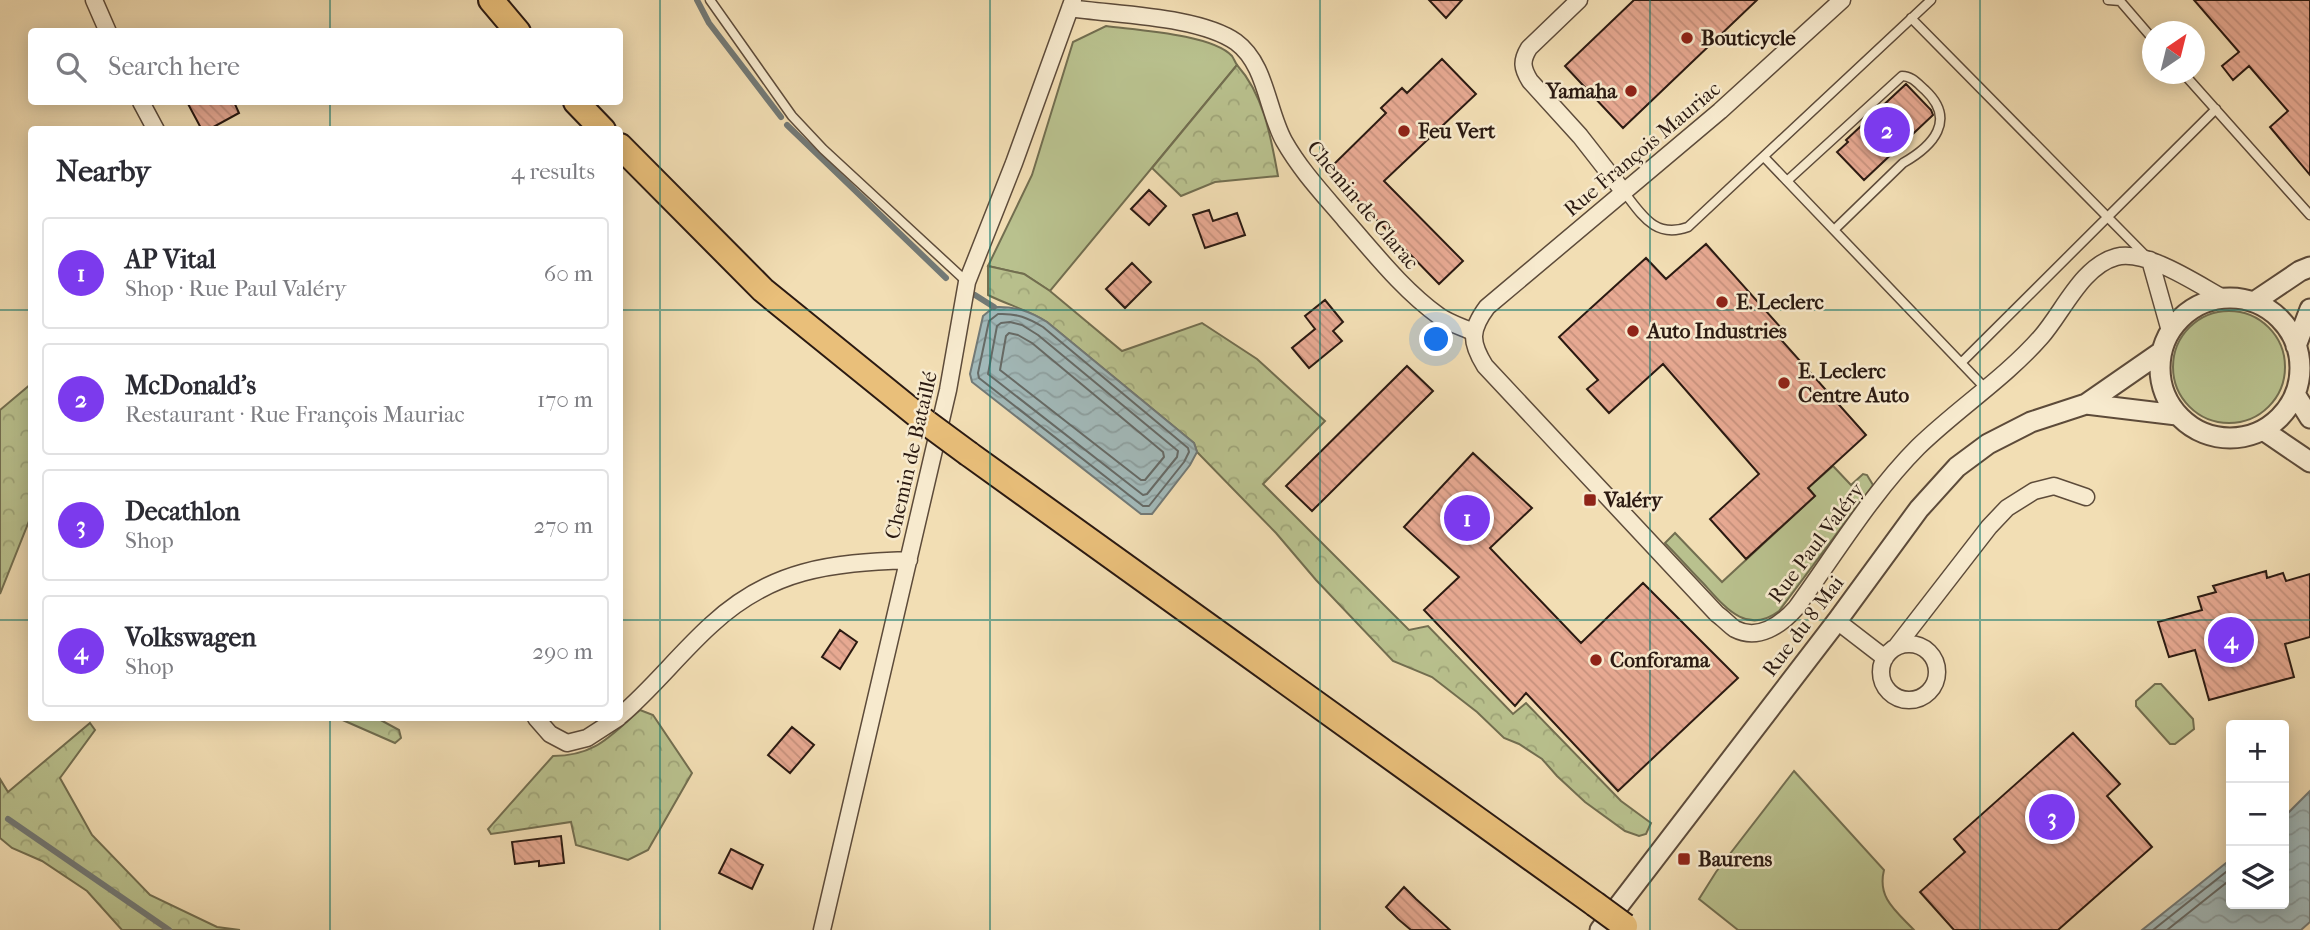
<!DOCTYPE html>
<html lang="en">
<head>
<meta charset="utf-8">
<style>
	:root { --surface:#fff; --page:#f7f7f7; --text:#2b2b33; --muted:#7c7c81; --line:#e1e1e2; --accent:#7c3aed }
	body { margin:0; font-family:"IM FELL French Canon",serif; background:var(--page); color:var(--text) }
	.controls { position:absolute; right:21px; bottom:21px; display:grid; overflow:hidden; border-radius:7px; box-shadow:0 4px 18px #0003 }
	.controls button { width:63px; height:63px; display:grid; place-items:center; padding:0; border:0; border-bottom:2px solid var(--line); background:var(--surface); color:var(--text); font:35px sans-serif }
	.compass { position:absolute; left:2142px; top:21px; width:63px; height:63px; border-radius:50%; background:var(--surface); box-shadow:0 4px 18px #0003; rotate:35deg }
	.you { position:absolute; left:1437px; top:340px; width:24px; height:24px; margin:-18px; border:5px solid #fff; border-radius:50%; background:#1a73e8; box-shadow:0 0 0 10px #1a73e833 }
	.badge { display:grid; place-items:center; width:46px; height:46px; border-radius:50%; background:var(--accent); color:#fff; font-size:23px; font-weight:700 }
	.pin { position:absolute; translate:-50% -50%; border:4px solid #fff; box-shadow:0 2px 7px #0006 }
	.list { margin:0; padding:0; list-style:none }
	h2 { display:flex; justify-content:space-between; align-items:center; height:91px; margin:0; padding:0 28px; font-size:30px }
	h2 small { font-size:23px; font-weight:400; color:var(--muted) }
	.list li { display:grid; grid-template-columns:46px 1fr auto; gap:21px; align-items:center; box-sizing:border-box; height:112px; margin:0 14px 14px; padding:0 14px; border:2px solid var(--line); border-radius:7px }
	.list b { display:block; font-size:26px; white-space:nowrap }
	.list p { margin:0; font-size:23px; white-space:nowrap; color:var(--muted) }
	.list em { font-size:23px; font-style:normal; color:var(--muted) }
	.icon { flex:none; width:38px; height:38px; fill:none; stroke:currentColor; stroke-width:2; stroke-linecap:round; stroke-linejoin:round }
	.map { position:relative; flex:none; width:2310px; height:930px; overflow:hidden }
	.search { position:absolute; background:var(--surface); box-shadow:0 4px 18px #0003; left:28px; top:28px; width:595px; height:77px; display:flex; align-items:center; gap:18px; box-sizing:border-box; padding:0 24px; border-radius:7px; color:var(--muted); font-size:26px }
	.panel { position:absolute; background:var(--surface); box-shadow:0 4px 18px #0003; left:28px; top:126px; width:595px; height:595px; border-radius:7px }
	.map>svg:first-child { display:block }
</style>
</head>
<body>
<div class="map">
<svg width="2310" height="930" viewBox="0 0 2310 930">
	<defs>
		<pattern id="forest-crowns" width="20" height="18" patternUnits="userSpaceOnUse" patternTransform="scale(1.75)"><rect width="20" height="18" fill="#b9c18e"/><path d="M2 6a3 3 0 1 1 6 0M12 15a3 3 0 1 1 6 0" fill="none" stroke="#9fa579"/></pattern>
		<pattern id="water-waves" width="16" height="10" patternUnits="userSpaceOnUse" patternTransform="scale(1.75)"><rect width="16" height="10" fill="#a2b9b9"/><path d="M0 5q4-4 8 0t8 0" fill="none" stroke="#8c9e9e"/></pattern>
		<pattern id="building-back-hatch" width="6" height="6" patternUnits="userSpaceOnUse" patternTransform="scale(1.75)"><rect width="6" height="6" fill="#e7a992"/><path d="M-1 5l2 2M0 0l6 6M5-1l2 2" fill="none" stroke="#c6917d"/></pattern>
	</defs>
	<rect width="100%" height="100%" fill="#f2deb4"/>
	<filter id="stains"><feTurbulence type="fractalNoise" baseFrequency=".00286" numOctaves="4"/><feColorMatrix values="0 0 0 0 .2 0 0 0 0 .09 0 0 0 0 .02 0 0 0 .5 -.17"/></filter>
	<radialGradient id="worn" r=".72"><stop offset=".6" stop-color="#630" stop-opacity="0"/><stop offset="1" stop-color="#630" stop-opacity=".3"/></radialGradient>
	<path fill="#b9c18e" stroke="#726e50" stroke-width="2" d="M1106 26C1135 30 1212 34 1232 56 1234 59 1235 62 1237 65L1050 291 1024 274 988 266 1032 175 1073 42Z
		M2173 367a56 56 0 1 1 112 0a56 56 0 1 1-112 0Z
		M1833 466 1851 485 1863 474 1867 475 1873 485 1779 611C1746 636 1724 606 1703 583 1690 570 1678 556 1665 543L1675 533 1722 582 1815 496 1808 488Z
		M2155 684H2161L2193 719 2194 729 2175 744H2170L2136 706V701Z
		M1794 771 1884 870C1877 898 1896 911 1914 930H1738L1699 899 1716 872Z"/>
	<path fill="url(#forest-crowns)" stroke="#726e50" stroke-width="2" d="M1237 65C1264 95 1271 138 1278 176L1215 182 1181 196 1152 168Z
		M988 266 1024 274 1050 291 1122 351 1202 323 1257 359 1325 421 1263 484 1409 630 1428 626 1513 714 1526 703 1621 801 1651 823 1646 834 1639 836 1625 831 1585 802 1557 776 1542 759 1519 744 1504 738 1477 712 1432 677 1393 661 1316 580 1276 533 1197 452 1194 443 1047 322C1028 310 1008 305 988 295Z
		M31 384V516L0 594V410Z
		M640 710 653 715 692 773 648 850 628 860 576 845 571 822 491 834 488 829 553 756C595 756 610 736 640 710Z
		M338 718H377L399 730 401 738 395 743Z
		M90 723 95 730 60 778 92 835 150 895 217 927 240 930H122L87 891 42 861 12 848 0 838V779L8 792Z"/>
	<path fill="url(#water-waves)" stroke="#727976" stroke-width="2" d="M994 307C1016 306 1029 311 1047 322L1194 443 1197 452 1190 465 1152 514H1141L972 382 970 374 983 316Z
		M2310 791V922L2301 930H2142L2231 859V904H2284V817Z"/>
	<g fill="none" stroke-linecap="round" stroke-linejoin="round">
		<path stroke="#666a66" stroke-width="2" d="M998 314C1017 313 1028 318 1043 327L1188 448 1189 452 1184 462 1149 506H1143L979 378 978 373 989 321Z
			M1010 322 1022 325 1038 335 1178 451 1177 457 1147 494 1143 495 988 374 997 326 1001 323Z
			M1009 333 1018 335 1032 343 1163 452 1164 457 1145 480H1141L1000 370 1006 336Z
			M2153 930 2231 868
			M2167 930 2231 879"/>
		<path stroke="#727976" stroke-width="6" d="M697 0 709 23 781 117
			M787 125 946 278
			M975 295 994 307
			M8 819 169 930"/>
	</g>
	<path fill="url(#building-back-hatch)" stroke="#2b1a12" stroke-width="2" d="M1429 0H1462L1446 18Z
		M1634 0H1757L1623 128 1565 66Z
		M2194 0H2310V175L2270 127 2288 111 2249 66 2233 80 2222 66 2239 52Z
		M1442 59 1476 94 1384 181 1463 261 1439 284 1328 170 1386 113 1381 108 1402 88 1407 93Z
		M1906 84 1931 110 1933 115 1864 180 1837 152 1848 142 1846 140Z
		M187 102H234L239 113 208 130H202Z
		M1149 190 1166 206 1149 225 1131 209Z
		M1209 210 1213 221 1237 213 1245 235 1205 248 1193 215Z
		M1706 244 1782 329 1776 334 1866 435 1808 488 1815 496 1746 559 1710 519 1759 474 1663 364 1609 413 1587 389 1598 380 1559 337 1646 258 1666 279Z
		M1132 263 1151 282 1125 308 1106 289Z
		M1325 300 1343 322 1333 331 1342 341 1309 368 1292 348 1315 329 1305 316Z
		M1407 366 1433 391 1312 511 1286 486Z
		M1473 453 1532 508 1490 548 1581 643 1643 583 1738 678 1618 791 1526 693 1515 706 1424 610 1459 577 1404 527Z
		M2266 571 2267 578 2283 573 2286 581 2310 574V637L2285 644 2294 677 2209 700 2195 650 2169 657 2158 622 2202 610 2198 597 2216 592 2213 586Z
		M840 630 857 642 840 669 822 657Z
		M792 727 814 745 790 773 768 755Z
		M2073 733 2120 784 2107 796 2152 847 2058 930H1954L1920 892 1965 852 1954 839Z
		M561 836 564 863 539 866V861L515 864 512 842Z
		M731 849 763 865 752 889 719 873Z
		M1404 887 1416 899 1450 930H1411L1398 919 1386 907Z"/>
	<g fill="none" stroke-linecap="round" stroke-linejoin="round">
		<defs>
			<path id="service" d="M710 0 792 116 823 149 967 282
				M2108 0 2120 1 2152 38
				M1911 18 2145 255
				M2184 74 2310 215
				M1764 157 1986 389
				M1787 181 1902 76C1912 76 1918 84 1925 90 1957 120 1933 146 1903 163L1834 230
				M1624 192C1642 215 1655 239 1688 227L1931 0
				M1961 363 2216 109"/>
			<path id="minor" d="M94 0 108 32
				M1579 0 1529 48C1521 61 1522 68 1530 81L1580 136 1623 191
				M1842 0 1720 111 1487 307C1470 330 1470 342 1485 366L1717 614C1723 618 1729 625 1735 629 1758 641 1781 625 1796 608 1834 556 1872 493 1918 447 1957 409 2005 378 2041 337 2063 312 2082 266 2116 257 2146 249 2197 284 2223 298
				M1070 8C1116 15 1199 16 1236 42 1266 64 1267 110 1284 141 1301 171 1324 195 1346 221 1375 254 1403 290 1439 316 1449 323 1462 327 1473 332
				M141 102 156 130
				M2150 260 2170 331
				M1837 621 1885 658
				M1881 672a28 28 0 1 1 56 0a28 28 0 1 1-56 0Z
				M1896 647 1989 527 2007 508 2034 491 2054 486 2086 497
				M620 716C652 689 679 654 711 625 771 569 830 563 909 560
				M536 718 550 734 567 743 587 738 618 718
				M822 930 948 390 967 282 1014 163 1073 0"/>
			<path id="tertiary" d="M2160 368a70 70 0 1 1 140 0a70 70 0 1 1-140 0Z
				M2254 302 2300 271 2310 267
				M2296 346 2310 309
				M2295 394 2310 418
				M2086 404 2177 415
				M2263 430 2310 462
				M1600 930 1837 621 1919 509 1957 467 1988 444 2031 422 2086 404 2161 352"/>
			<path id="trunk" d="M491 0 518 32
				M576 102 603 130
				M620 146 763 290 927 423
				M969 454 1595 904"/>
		</defs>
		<use href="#service" stroke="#5d4b3a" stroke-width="11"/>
		<use href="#minor" stroke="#5d4b3a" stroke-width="19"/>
		<use href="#tertiary" stroke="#5d4b3a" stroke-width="23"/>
		<use href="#trunk" stroke="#2b1a12" stroke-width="28"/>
		<use href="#service" stroke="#f7eace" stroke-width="8"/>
		<use href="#minor" stroke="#f7eace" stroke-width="16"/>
		<use href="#tertiary" stroke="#f7eace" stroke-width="19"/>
		<use href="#trunk" stroke="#e9bf7a" stroke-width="24"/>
		<defs>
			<path id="trunk-bridge" d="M927 423 969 454
				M1595 904 1625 926"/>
		</defs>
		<use href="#trunk-bridge" stroke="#2b1a12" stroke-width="28" stroke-linecap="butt"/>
		<use href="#trunk-bridge" stroke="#e9bf7a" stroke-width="24"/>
	</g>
	<path fill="none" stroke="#0f766e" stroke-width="2" stroke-opacity="0.55" d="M330 0V32M660 0V930M990 0V930M1320 0V930M1650 0V930M1980 0V930M330 102V130M0 310H32M620 310H2310M0 620H32M620 620H2310M330 718V930"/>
	<g fill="#8f2418" stroke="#f7eace" stroke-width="2.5">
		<circle cx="1687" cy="38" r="7"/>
		<circle cx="1631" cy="91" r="7"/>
		<circle cx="1404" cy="131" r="7"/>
		<circle cx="1722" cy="302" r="7"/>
		<circle cx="1633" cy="331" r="7"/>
		<circle cx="1784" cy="383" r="7"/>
		<rect x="1583" y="493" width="14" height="14" rx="3.5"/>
		<circle cx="1596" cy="660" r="7"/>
		<rect x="1677" y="852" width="14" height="14" rx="3.5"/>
	</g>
	<g text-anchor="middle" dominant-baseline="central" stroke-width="5" stroke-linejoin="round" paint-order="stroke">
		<g font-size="21" font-weight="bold" fill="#2b1a12" stroke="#f7eace" text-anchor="start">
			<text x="1701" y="38">Bouticycle</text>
			<text x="1617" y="91" text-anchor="end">Yamaha</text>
			<text x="1418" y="131">Feu Vert</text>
			<text x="1736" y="302">E. Leclerc</text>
			<text x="1647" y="331">Auto Industries</text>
			<text x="1798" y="371">E. Leclerc<tspan x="1798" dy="24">Centre Auto</tspan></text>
			<text x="1604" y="500">Valéry</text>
			<text x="1610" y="660">Conforama</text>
			<text x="1698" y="859">Baurens</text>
		</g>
		<g font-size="21" fill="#2b1a12" stroke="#f7eace">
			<text transform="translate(1642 149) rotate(-40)">Rue François Mauriac</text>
			<text transform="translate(1363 205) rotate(50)">Chemin de Clarac</text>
			<text transform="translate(911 455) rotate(-77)">Chemin de Bataillé</text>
			<text transform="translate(1816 543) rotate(-53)">Rue Paul Valéry</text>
			<text transform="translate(1803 626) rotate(-53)">Rue du 8 Mai</text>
		</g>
	</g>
	<rect width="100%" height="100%" filter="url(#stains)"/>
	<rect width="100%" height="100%" fill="url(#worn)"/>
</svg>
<div class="controls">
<button>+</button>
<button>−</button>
<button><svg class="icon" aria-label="layers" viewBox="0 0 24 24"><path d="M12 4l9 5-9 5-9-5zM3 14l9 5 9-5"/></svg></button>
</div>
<svg class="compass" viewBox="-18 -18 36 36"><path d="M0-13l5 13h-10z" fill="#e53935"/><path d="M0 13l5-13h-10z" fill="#7c7c81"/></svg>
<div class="you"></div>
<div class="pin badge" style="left:1467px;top:518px">1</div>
<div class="pin badge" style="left:1887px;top:130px">2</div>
<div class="pin badge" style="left:2052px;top:817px">3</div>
<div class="pin badge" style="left:2231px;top:640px">4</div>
<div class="search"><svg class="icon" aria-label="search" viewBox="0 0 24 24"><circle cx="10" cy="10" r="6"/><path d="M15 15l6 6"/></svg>Search here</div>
<section class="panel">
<h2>Nearby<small>4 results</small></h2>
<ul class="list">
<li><span class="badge">1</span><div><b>AP Vital</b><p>Shop · Rue Paul Valéry</p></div><em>60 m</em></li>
<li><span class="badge">2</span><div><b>McDonald's</b><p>Restaurant · Rue François Mauriac</p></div><em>170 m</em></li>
<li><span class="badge">3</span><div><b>Decathlon</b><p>Shop</p></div><em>270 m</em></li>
<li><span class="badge">4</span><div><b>Volkswagen</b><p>Shop</p></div><em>290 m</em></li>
</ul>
</section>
</div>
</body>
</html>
